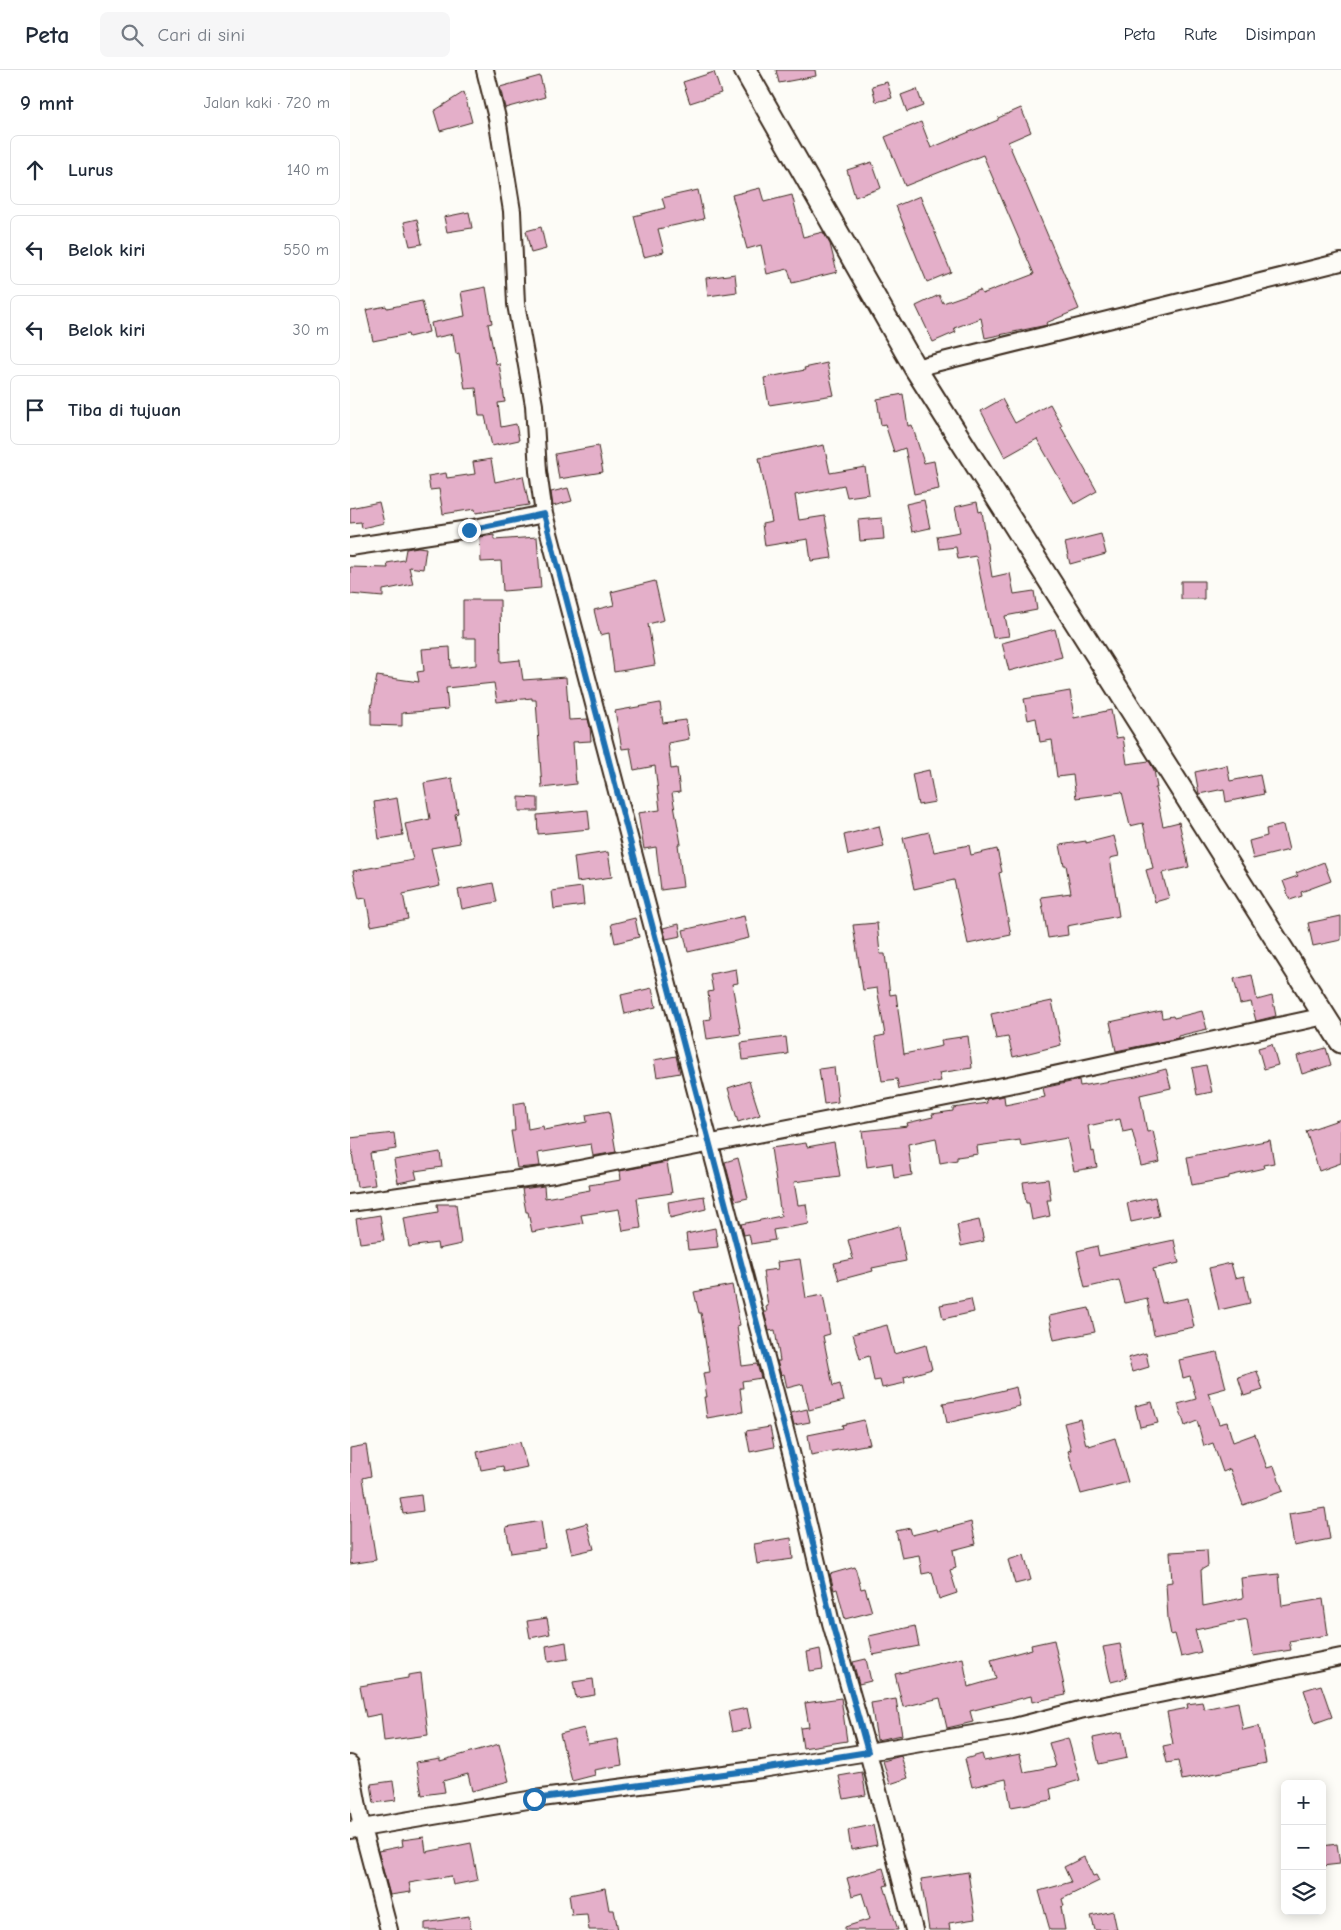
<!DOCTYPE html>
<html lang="id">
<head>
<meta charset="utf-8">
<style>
	:root { --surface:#fff; --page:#f6f6f7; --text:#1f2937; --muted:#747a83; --line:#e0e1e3 }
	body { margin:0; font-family:"Comic Neue",sans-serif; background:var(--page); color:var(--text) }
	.controls { position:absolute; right:15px; bottom:15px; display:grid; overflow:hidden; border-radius:8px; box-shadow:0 2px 12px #0003 }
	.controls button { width:45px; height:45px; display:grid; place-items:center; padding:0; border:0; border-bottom:1px solid var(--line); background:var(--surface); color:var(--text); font:25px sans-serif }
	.stop { position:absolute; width:15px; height:15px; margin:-11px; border:4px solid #1f6fb2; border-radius:50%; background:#fff }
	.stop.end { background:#1f6fb2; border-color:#fff; box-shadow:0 1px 5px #0008 }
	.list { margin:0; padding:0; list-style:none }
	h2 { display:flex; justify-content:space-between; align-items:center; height:65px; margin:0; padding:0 20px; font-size:21px }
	h2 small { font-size:16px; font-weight:400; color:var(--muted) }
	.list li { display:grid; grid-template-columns:32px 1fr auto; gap:15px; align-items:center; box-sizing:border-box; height:70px; margin:0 10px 10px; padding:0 10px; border:1px solid var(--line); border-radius:8px }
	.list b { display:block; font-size:19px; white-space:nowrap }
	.list em { font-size:16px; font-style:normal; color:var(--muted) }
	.icon { flex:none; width:28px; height:28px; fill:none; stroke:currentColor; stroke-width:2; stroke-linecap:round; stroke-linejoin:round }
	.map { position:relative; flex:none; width:991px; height:1860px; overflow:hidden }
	header { display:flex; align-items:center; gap:30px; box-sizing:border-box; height:70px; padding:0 25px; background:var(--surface); border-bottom:1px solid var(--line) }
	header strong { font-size:24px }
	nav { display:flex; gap:28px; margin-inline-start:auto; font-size:18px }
	.search { width:350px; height:45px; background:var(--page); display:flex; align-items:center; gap:12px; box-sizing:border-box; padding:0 18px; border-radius:8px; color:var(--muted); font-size:19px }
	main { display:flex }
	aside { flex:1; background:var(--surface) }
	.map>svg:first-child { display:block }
</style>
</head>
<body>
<header>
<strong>Peta</strong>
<div class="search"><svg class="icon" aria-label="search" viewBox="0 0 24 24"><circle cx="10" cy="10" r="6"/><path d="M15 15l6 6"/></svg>Cari di sini</div>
<nav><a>Peta</a><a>Rute</a><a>Disimpan</a></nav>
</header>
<main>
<aside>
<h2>9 mnt<small>Jalan kaki · 720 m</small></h2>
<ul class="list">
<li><svg class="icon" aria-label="ahead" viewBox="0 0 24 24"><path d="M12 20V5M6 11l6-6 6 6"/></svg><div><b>Lurus</b></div><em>140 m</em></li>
<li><svg class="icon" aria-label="left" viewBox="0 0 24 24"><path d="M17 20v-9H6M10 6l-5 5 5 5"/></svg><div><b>Belok kiri</b></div><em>550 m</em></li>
<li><svg class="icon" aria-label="left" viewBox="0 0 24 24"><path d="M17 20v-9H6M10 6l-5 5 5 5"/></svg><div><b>Belok kiri</b></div><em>30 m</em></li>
<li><svg class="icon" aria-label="arrive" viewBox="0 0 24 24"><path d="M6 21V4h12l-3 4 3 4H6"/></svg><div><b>Tiba di tujuan</b></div></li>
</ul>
</aside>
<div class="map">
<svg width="991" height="1860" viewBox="0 0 991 1860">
	<rect width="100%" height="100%" fill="#fdfcf7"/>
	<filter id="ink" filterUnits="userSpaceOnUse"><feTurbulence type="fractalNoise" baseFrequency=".02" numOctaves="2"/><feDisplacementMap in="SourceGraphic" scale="10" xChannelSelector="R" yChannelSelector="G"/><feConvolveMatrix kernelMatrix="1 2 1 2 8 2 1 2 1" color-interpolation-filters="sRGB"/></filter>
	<g filter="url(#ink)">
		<path fill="#e4afc9" stroke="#3b2a1e" d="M426 0H465L466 6 429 13Z
			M364 2 371 23 340 33 333 12Z
			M190 6 195 27 155 38 150 17Z
			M537 12 542 28 526 32 522 16Z
			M567 19 573 36 557 42 551 25Z
			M114 22 122 52 90 61 84 41Z
			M671 38 681 62 658 72 729 239 696 253 697 255 635 268 631 248 604 258 606 262 583 272 566 236 589 225 593 233 630 220 632 224 684 204 633 85 555 116 535 67 571 52 581 78 648 50V48Z
			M522 92 531 118 505 127 497 100Z
			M410 118 414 132 442 125 453 167 473 162 480 174 487 202 442 213 438 199 417 204 411 175 397 179 382 125Z
			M348 120 354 149 308 159 314 182 294 187 284 146 315 138 312 128Z
			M570 126 601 202 577 212 546 136Z
			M119 142 122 158 97 162 94 147Z
			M67 149 72 174 60 176 54 152Z
			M191 157 196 179 181 183 176 161Z
			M385 204 387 222 358 226 356 208Z
			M136 217 142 253 138 254 146 294 149 293 155 332 148 333 151 357 166 354 169 370 142 376 135 346H129L126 318 115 319 109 283 106 284 103 264 84 268 81 253 115 246 111 222Z
			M72 231 79 262 59 267 58 264 23 271 16 240 36 236 37 238Z
			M477 293 484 325 419 335 414 308 455 300 454 298Z
			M553 324 558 356 562 355 574 393 584 391 589 419 564 424 555 378 544 382 535 354 531 355 527 329Z
			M652 329 665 353 700 334 712 356 711 357 747 421 724 434 687 369 655 387 631 341Z
			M474 375 480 403 515 397 519 424 497 427 494 415 445 425 449 450 475 446 482 488 461 491 458 469 415 476 412 454 422 452 409 388Z
			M248 376 253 402 209 409 205 384Z
			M141 389 145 412 173 406 179 435 126 443 125 439 93 444 89 419 80 420 78 406 96 403 97 408 125 404 123 392Z
			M218 418 222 431 203 436 201 422Z
			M574 430 580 458 562 462 556 434Z
			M29 432 34 453 12 458 11 452 0 453V438Z
			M627 432 629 442 632 441 642 507 660 503 664 524 684 521 687 540 655 546 659 566 643 568 626 486 608 489 606 477 589 479 587 466 610 462 605 437Z
			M532 448 534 469 510 471 508 450Z
			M751 464 756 484 720 494 715 473Z
			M144 465V470L187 467 191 518 153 521 151 491 131 492 130 467Z
			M68 477 76 478 73 499 59 497 63 514 33 520V527L0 524V497L38 498 37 493 54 490 56 479Z
			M305 511 314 550 298 554 305 595 264 602 259 563 250 565 244 540 264 535 261 522Z
			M831 511H854V529H831Z
			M113 530H150L151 592 170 590 173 610 216 607 219 650 238 649 240 657 241 671 223 672 226 714 192 718 186 630H182V628L147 632 144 613 96 618 98 639 52 643V656L21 655V638L27 606 69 612 67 602 74 601 72 579 100 577 101 598 126 595V568H113Z
			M705 559 712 587 659 601 652 573Z
			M720 621 724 648 761 640 766 668 773 667 777 694 799 691 804 700 807 718H805L813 756 829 752 839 797 812 803 819 828 805 832 796 800 803 798 793 753 780 756 772 722 726 728 723 705 707 707 702 670 690 672 686 648 678 650 674 629Z
			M310 633 313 653 336 650 339 669 318 673 321 699 327 698 330 722 322 723 331 774H328L333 817 311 820 306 777 294 779 288 743 310 740 305 696 284 700 280 678 272 679 265 641Z
			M877 695 880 711 910 705 914 724 876 732 874 719 849 724 845 702Z
			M579 700 585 732 568 735 562 704Z
			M102 708 108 743 105 744 110 773 81 778 90 816 53 824 58 849 21 856 16 828 9 829 3 801 63 790 55 754 80 749 74 713Z
			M169 727 188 728V741H169Z
			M47 728 53 765 29 769 24 732Z
			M238 740 240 759 188 764 187 745Z
			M933 755 939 780 903 789 899 771 917 766 916 759Z
			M529 756 534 777 498 785 494 765Z
			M579 762 584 782 619 775 621 785 647 779 652 802 649 803 661 865 618 874 604 810 564 819 553 768Z
			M764 766 769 786 760 788 769 846 717 856 718 865 698 868 691 827 721 823 716 795H714L710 775 736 771V773Z
			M258 782 262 807 227 812 224 787Z
			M974 792 981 811 951 822 952 826 940 830 933 811 948 806 946 803Z
			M143 813 147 832 112 839 108 820Z
			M232 817 234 835 204 839 202 821Z
			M394 846 399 868 338 882 333 860Z
			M991 846V870L963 876 958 853Z
			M285 848 289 867 265 873 261 854Z
			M527 853 530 884H535L540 925 546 924 554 984 592 976 591 970 618 966 622 998 589 1003 591 1011 549 1019 547 1009 532 1011 525 967 535 965 527 918 513 920 503 855Z
			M329 854 331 866 316 869 313 858Z
			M386 899 388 913 382 914 391 964 357 969 354 950 361 949 358 922 363 921 360 904Z
			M902 905 907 930 922 926 926 946 906 951 901 932 890 934 884 909Z
			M302 918 306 937 275 944 271 925Z
			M702 931 711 975 663 987 658 967 646 969 641 944Z
			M811 941 812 948 823 946 824 948 852 941 857 959 828 966V968L766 981 760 952Z
			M436 967 438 984 393 990 391 973Z
			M922 974 928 995 914 999 908 978Z
			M976 978 981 995 952 1004 947 986Z
			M326 986 330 1003 307 1007 304 990Z
			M856 995 862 1022 847 1025 842 998Z
			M484 997 488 1032 474 1034 469 999Z
			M816 999 821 1018 790 1025 797 1062 803 1061 810 1092 791 1096 782 1060 773 1062 770 1049 738 1056 742 1082 744 1081 747 1097 724 1101 717 1068 671 1076 670 1070 627 1076 628 1084 607 1087V1090L590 1093 586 1068 558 1074 562 1105 544 1108 542 1093 517 1097 512 1061 558 1056 557 1053 583 1047 582 1044 603 1041V1038L637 1033 636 1029 654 1026 655 1035 695 1027 693 1018 716 1013 729 1010 730 1016 786 1007Z
			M399 1011 410 1045 388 1052 378 1018Z
			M175 1032 178 1059 193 1056 194 1060 237 1052 236 1045 259 1041 266 1082 243 1086 241 1074 188 1083 190 1096 167 1098 161 1061H165L163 1034Z
			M991 1049V1093L969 1101 956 1061Z
			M44 1063 46 1079 20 1083 25 1115 7 1117 0 1068Z
			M920 1070 924 1093 913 1095 914 1098 879 1106V1108L842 1115 837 1087Z
			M484 1072 490 1106 444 1112 448 1135 456 1134 459 1154 423 1160 425 1170 401 1174 399 1164 394 1165 391 1154 431 1146 421 1078 456 1073 457 1077Z
			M90 1082 92 1097 65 1101 67 1109 48 1113 44 1090Z
			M388 1088 398 1128 385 1131 375 1092Z
			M317 1092 322 1123 287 1128 291 1158 273 1161 269 1139 231 1145 233 1153 182 1162 178 1142H176L172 1119 194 1116 195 1128 240 1120 239 1115 271 1110 270 1101Z
			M698 1109 701 1130H697L700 1146 682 1150 679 1133H676L673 1112Z
			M354 1126 356 1139 320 1148 318 1132Z
			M805 1127 809 1146 781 1152 777 1133Z
			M87 1134H106L111 1174 88 1179 87 1173 59 1177 54 1148 88 1142Z
			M30 1145 34 1170 10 1173 6 1149Z
			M629 1150 634 1171 611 1176 607 1155Z
			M549 1156 556 1191 522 1198 523 1201 489 1210 484 1193 503 1189 498 1170Z
			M365 1158 368 1177 338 1180 336 1164Z
			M824 1170 829 1193 803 1199 812 1233 838 1228 844 1257 804 1265 797 1228 775 1233 769 1210 735 1218 727 1181 747 1176 749 1186Z
			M450 1189 456 1228 473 1225 480 1264 473 1266 483 1316 490 1314 494 1331 459 1340 453 1314 437 1318 434 1304 431 1305 427 1291H430L425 1260 419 1261 414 1242H417L416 1237 418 1236 413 1201 428 1199 427 1192Z
			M881 1193 885 1208 894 1206 900 1233 869 1240 859 1198Z
			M382 1215 390 1255 387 1256 392 1296 407 1294 411 1308 392 1311 393 1318H390L393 1342 357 1348 354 1327H357L353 1303 360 1302 351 1243H349L344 1222Z
			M621 1229 624 1242 593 1249 590 1235Z
			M739 1238 745 1262 704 1270 699 1246Z
			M537 1255 544 1284 576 1275 582 1299 554 1307 555 1313 532 1318 530 1310 524 1311 519 1286 510 1289 503 1264Z
			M867 1282 876 1318 858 1323 869 1354 877 1352 883 1372 905 1364 917 1398 924 1396 933 1421 893 1435 880 1399 873 1402 863 1373 854 1376 847 1351 835 1356 828 1334 846 1329 840 1306 833 1308 829 1290Z
			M796 1283 799 1297 782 1302 778 1288Z
			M907 1301 913 1320 894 1326 888 1307Z
			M666 1317 670 1336 597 1353 593 1333 618 1329Z
			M802 1332 808 1353 790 1357 785 1336Z
			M457 1339 460 1352 444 1355 441 1343Z
			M730 1349 736 1375 738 1374 739 1376 765 1368 778 1412 731 1424 718 1381 721 1380 714 1353Z
			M514 1350 520 1374 461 1385 458 1365 493 1358 492 1355Z
			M420 1357 424 1377 400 1382 396 1361Z
			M170 1372 177 1397 154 1402 153 1396 131 1400 127 1382Z
			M16 1375 21 1406 13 1408 26 1490 0 1494V1378Z
			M71 1425 73 1441 53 1444 50 1428Z
			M975 1438 980 1469 944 1476 939 1444Z
			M191 1451 195 1478 161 1483 156 1457Z
			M621 1452 626 1474 603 1480 606 1498 600 1500 607 1523 589 1529 582 1502 572 1504 569 1485 552 1488 546 1461 560 1458 562 1465 587 1459 588 1461Z
			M237 1453 244 1479 222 1484 216 1459Z
			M441 1468 443 1489 407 1494 404 1474Z
			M857 1480 858 1496 851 1500 853 1536 893 1528 891 1508 929 1504 932 1536 973 1529 978 1565 939 1571 941 1580 903 1586 897 1549 845 1560 851 1582 831 1587 825 1564 821 1565 818 1549 816 1513 822 1512 820 1482Z
			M674 1485 681 1510 665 1514 658 1490Z
			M505 1497 511 1519 515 1518 522 1542 495 1549 487 1519 484 1520 480 1504Z
			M197 1548 200 1564 180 1568 177 1551Z
			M565 1556 569 1576 523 1585 519 1566Z
			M704 1570 716 1625 682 1632 681 1626 620 1641 623 1652 597 1658 590 1628 553 1637 545 1604 613 1588 618 1617 646 1609 641 1590 682 1579 681 1575Z
			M216 1572 218 1589 198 1592 196 1576Z
			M770 1574 777 1608 761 1612 753 1577Z
			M470 1579 473 1599 460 1601 457 1582Z
			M516 1589 521 1611 509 1614 503 1592Z
			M71 1603 78 1665 34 1671 31 1644 16 1647 10 1616 58 1608V1605Z
			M243 1609 245 1625 226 1628 223 1612Z
			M971 1615 982 1647 965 1653 954 1620Z
			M491 1628 497 1671 453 1678 450 1658 459 1657 455 1633Z
			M546 1629 552 1665 527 1670 521 1633Z
			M852 1632 854 1639 888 1632 893 1660 909 1656 916 1693 832 1710 828 1691 817 1693 813 1676 823 1674 817 1642 838 1638 837 1634Z
			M397 1638 401 1658 382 1662 378 1642Z
			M234 1658 238 1674 268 1669 272 1695 244 1700 245 1705 222 1711 210 1664Z
			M772 1662 777 1688 749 1694 743 1668Z
			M718 1668 730 1710 700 1719 702 1730 661 1737 656 1709 622 1717 615 1689 632 1684 634 1691 670 1684 674 1702 706 1696 699 1673Z
			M149 1674 159 1711 122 1721 118 1704 93 1711 95 1722 72 1725 66 1692 90 1688V1691Z
			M551 1686 558 1708 540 1714 533 1691Z
			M512 1702 516 1725 494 1729 489 1706Z
			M43 1711 46 1730 24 1733 21 1714Z
			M523 1755 527 1775 501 1780 498 1760Z
			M74 1767 76 1782 121 1773 128 1810 103 1815 101 1806 59 1813 61 1822 40 1825 28 1781 53 1776 52 1770Z
			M987 1774 990 1794 972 1796V1776Z
			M734 1787 743 1806 746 1805 749 1811 712 1829 714 1836 711 1837 715 1860H700L689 1821 721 1812 714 1797Z
			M533 1798 538 1815 534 1816 548 1860H495V1857L520 1849 512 1823 502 1826 497 1808Z
			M618 1802 625 1849 599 1853 600 1860H579L571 1809Z
			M255 1818 259 1840H264L268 1860H239L237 1844 222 1845 219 1825Z
			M763 1841 767 1860H745L741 1846Z
			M119 1846 121 1860H75V1853Z"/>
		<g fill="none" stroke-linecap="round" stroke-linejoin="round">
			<defs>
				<path id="minor" d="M565 298 991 192
					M0 477 119 459 194 444
					M0 1133 204 1104 658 1015 975 946
					M0 1694 12 1758 39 1860
					M0 1760 184 1729 412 1699 518 1682 481 1553 444 1394 194 444 188 401 184 335 166 234 162 141 147 48 135 0
					M564 1860 518 1682 664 1657 730 1640 991 1587"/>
				<path id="tertiary" d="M395 0 565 298 991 972"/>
			</defs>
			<use href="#minor" stroke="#3b2a1e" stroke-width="20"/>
			<use href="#tertiary" stroke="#3b2a1e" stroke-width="25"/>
			<use href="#minor" stroke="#fdfcf7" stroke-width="16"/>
			<use href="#tertiary" stroke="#fdfcf7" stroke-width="21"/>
		</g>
	</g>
	<g fill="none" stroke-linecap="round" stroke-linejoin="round" filter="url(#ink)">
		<path stroke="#1f6fb2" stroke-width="6" d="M119 460 194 444 444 1394 482 1553 518 1682 412 1699 184 1729"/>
	</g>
</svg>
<div class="controls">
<button>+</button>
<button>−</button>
<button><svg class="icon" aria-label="layers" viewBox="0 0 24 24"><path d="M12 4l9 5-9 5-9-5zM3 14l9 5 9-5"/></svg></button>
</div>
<div class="stop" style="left:184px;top:1729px"></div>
<div class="stop end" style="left:119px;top:460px"></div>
</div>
</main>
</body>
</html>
